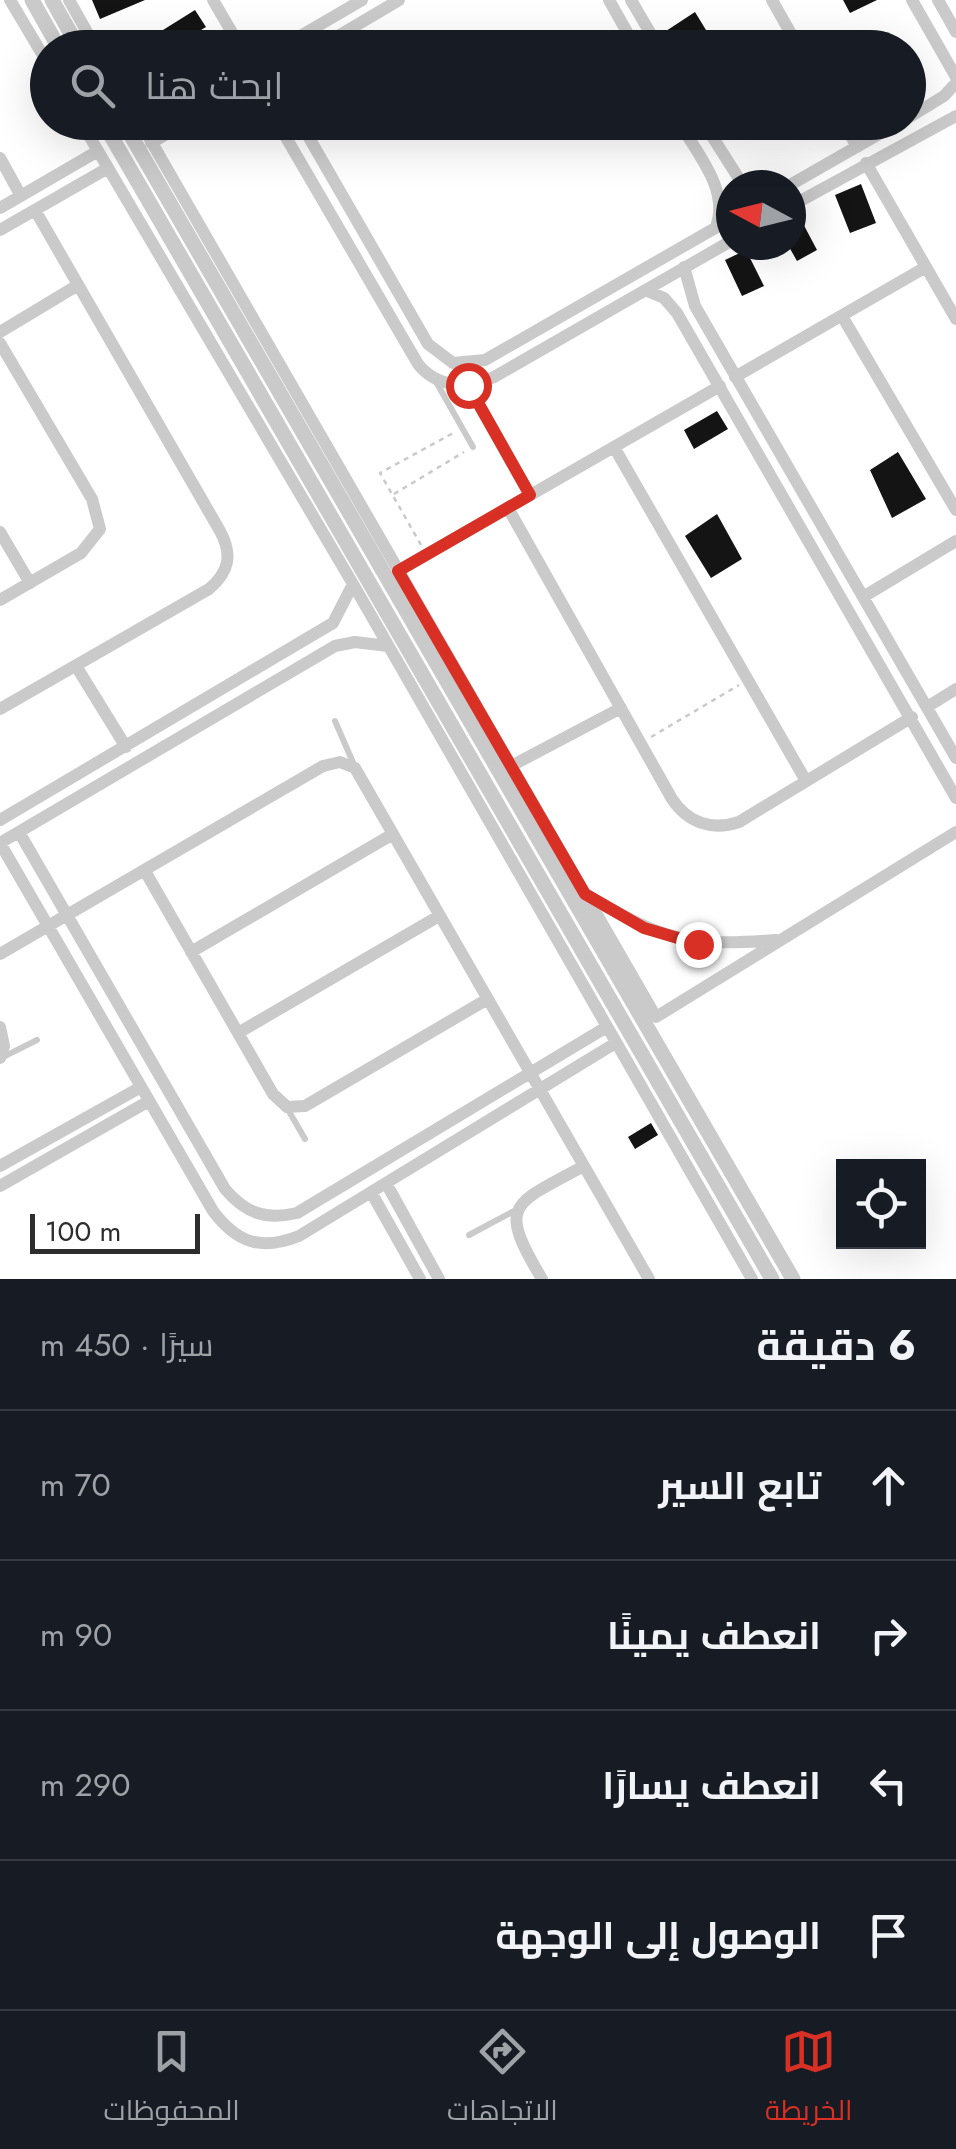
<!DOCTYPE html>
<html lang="ar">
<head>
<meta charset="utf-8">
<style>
	:root { --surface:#171b24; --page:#20242c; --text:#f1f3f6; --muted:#9ea1a6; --line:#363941; --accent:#d93025 }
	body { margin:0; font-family:Jost,Cairo,sans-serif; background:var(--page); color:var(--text); direction:rtl }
	.controls { position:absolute; right:30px; bottom:30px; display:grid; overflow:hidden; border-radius:0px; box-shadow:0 10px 40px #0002 }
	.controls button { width:90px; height:90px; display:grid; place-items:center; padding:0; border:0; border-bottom:2px solid var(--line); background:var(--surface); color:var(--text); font:50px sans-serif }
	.compass { position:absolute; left:716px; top:170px; width:90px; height:90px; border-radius:50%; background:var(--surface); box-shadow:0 10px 40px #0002; rotate:277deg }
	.scale { position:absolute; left:30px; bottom:25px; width:170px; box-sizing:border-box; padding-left:10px; border:5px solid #2d2d2d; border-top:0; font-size:28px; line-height:35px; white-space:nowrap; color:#2d2d2d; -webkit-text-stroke:8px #fff; paint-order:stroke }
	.stop { position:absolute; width:30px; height:30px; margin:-22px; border:8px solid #d93025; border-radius:50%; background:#fff }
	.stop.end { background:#d93025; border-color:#fff; box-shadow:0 2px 10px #0008 }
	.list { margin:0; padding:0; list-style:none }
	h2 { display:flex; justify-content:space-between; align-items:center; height:130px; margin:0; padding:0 40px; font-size:42px }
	h2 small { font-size:32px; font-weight:400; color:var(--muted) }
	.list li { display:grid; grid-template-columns:65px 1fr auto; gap:30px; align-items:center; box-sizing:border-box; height:150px; padding:0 40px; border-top:2px solid var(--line) }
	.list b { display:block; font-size:38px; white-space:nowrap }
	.list em { font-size:32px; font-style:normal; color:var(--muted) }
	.icon { flex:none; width:55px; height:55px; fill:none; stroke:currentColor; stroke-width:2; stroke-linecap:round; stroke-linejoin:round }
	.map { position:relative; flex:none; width:956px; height:1279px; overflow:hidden; direction:ltr }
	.search { position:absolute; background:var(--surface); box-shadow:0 10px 40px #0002; left:30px; right:30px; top:30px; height:110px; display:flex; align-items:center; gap:25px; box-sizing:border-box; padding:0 35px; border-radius:55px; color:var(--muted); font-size:38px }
	.sheet { height:730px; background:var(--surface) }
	nav { display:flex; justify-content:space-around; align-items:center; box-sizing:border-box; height:140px; border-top:2px solid var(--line); background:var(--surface); font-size:28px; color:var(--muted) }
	nav a { display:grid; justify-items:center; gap:5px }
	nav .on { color:var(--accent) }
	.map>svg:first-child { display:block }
</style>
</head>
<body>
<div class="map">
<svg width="956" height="1279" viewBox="0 0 956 1279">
	<rect width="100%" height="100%" fill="#fff"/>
	<path fill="#141414" d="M92 0H145L100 19Z
		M843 0H877L850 13Z
		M195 10 206 27 173 47 163 30Z
		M695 12 717 48H677L666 31Z
		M861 184 876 223 850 233 835 195Z
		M799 216 817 250 797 261 788 245 791 220Z
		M746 250 764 286 742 296 725 260Z
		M717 411 728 429 694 449 684 430Z
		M898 452 926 499 892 518 870 470Z
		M717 514 742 559 711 578 685 536Z
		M651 1123 658 1135 635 1149 628 1137Z"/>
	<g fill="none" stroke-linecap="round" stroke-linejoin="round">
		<path stroke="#cacaca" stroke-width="2.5" stroke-dasharray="5 5" stroke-linecap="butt" d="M474 395 523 484
			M394 494 464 452
			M421 545 380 473 455 432
			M651 737 739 685"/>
		<path stroke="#cacaca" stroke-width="6" d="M435 380 473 447
			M335 721 355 767
			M1 1058 37 1040
			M287 1108 305 1139
			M469 1235 516 1210"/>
		<path stroke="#cacaca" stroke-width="12" d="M10 0 48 64
			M69 0 96 48
			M213 0 241 48
			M609 0 636 48
			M631 0 659 48
			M772 0 799 48
			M912 0 956 77
			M938 0 956 32
			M280 48 362 0
			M318 48 399 0
			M908 118 944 96 956 83
			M81 122 353 584 752 1279
			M140 122 656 1017 956 832
			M277 122 418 364C437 388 468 389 494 377L731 241
			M300 122 428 344 453 363 485 360 731 219
			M679 122C697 154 730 190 716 227
			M703 122 743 185
			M843 122 857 147
			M151 143 187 122
			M0 158 21 196
			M866 163 956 319
			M790 185 900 122
			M791 206 956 116
			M0 208 98 151
			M0 230 108 168
			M684 267 695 306 956 758
			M645 290 664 298 677 313 956 798
			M842 316 956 510
			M0 332 78 285
			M0 343 92 499 100 529 81 553 0 600
			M735 377 926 267
			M614 447 806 781
			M508 508 672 799C688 823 712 831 739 822L912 717
			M0 532 30 583
			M398 571 720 386
			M863 597 956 541
			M76 666 126 747
			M927 707 956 689
			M0 709 209 589C229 572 233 555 220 531L35 210
			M511 766 621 708
			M0 820 333 623 353 584
			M19 832 225 1189C246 1214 266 1220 297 1213L605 1028
			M0 843 213 1211C237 1243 261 1251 299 1236L614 1044
			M0 843 335 646 355 642 388 646
			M145 871 273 1094 287 1107 305 1106 486 1000
			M588 896C663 940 688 947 776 940
			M191 952 393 834
			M0 954 323 766 340 762 355 768 649 1279
			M0 1027 4 1046 0 1058
			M238 1033 439 916
			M0 1166 141 1087
			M386 1183 439 1279
			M0 1186 149 1101
			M371 1192 420 1279
			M542 1279C497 1204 512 1205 582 1167"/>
		<path stroke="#cacaca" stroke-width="15" d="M32 0 59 48
			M52 0 79 48
			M103 122 772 1279
			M123 122 793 1279"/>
	</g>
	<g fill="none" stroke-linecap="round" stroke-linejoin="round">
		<path stroke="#d93025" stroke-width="12" d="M468 385 530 495 398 571 585 894 644 928 698 944"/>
	</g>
</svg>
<div class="controls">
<button><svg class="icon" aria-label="locate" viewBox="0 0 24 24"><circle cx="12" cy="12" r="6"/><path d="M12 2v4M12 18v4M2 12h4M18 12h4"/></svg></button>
</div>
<svg class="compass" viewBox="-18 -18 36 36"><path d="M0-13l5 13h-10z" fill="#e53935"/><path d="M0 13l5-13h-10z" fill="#9ea1a6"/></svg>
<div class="scale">100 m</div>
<div class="stop" style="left:468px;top:385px"></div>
<div class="stop end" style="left:698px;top:944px"></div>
<div class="search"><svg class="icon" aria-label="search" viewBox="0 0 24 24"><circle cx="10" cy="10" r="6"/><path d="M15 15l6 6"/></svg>ابحث هنا</div>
</div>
<section class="sheet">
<h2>6 دقيقة<small>سيرًا · 450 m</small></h2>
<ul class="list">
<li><svg class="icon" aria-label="ahead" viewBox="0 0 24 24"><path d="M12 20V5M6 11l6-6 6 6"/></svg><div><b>تابع السير</b></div><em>70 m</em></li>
<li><svg class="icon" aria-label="right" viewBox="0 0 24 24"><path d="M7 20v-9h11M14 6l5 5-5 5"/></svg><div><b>انعطف يمينًا</b></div><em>90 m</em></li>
<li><svg class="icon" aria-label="left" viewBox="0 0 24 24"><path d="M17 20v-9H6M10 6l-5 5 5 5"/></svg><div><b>انعطف يسارًا</b></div><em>290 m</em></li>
<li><svg class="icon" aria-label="arrive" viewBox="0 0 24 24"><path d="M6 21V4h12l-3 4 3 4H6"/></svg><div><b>الوصول إلى الوجهة</b></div></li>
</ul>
</section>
<nav>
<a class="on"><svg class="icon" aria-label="map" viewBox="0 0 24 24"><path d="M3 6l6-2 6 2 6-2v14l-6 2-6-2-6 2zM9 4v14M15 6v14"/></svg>الخريطة</a>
<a><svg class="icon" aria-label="directions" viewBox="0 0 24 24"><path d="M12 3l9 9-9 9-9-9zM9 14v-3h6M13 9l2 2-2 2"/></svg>الاتجاهات</a>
<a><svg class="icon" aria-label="saved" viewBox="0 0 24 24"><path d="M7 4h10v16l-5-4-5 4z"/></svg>المحفوظات</a>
</nav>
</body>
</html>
